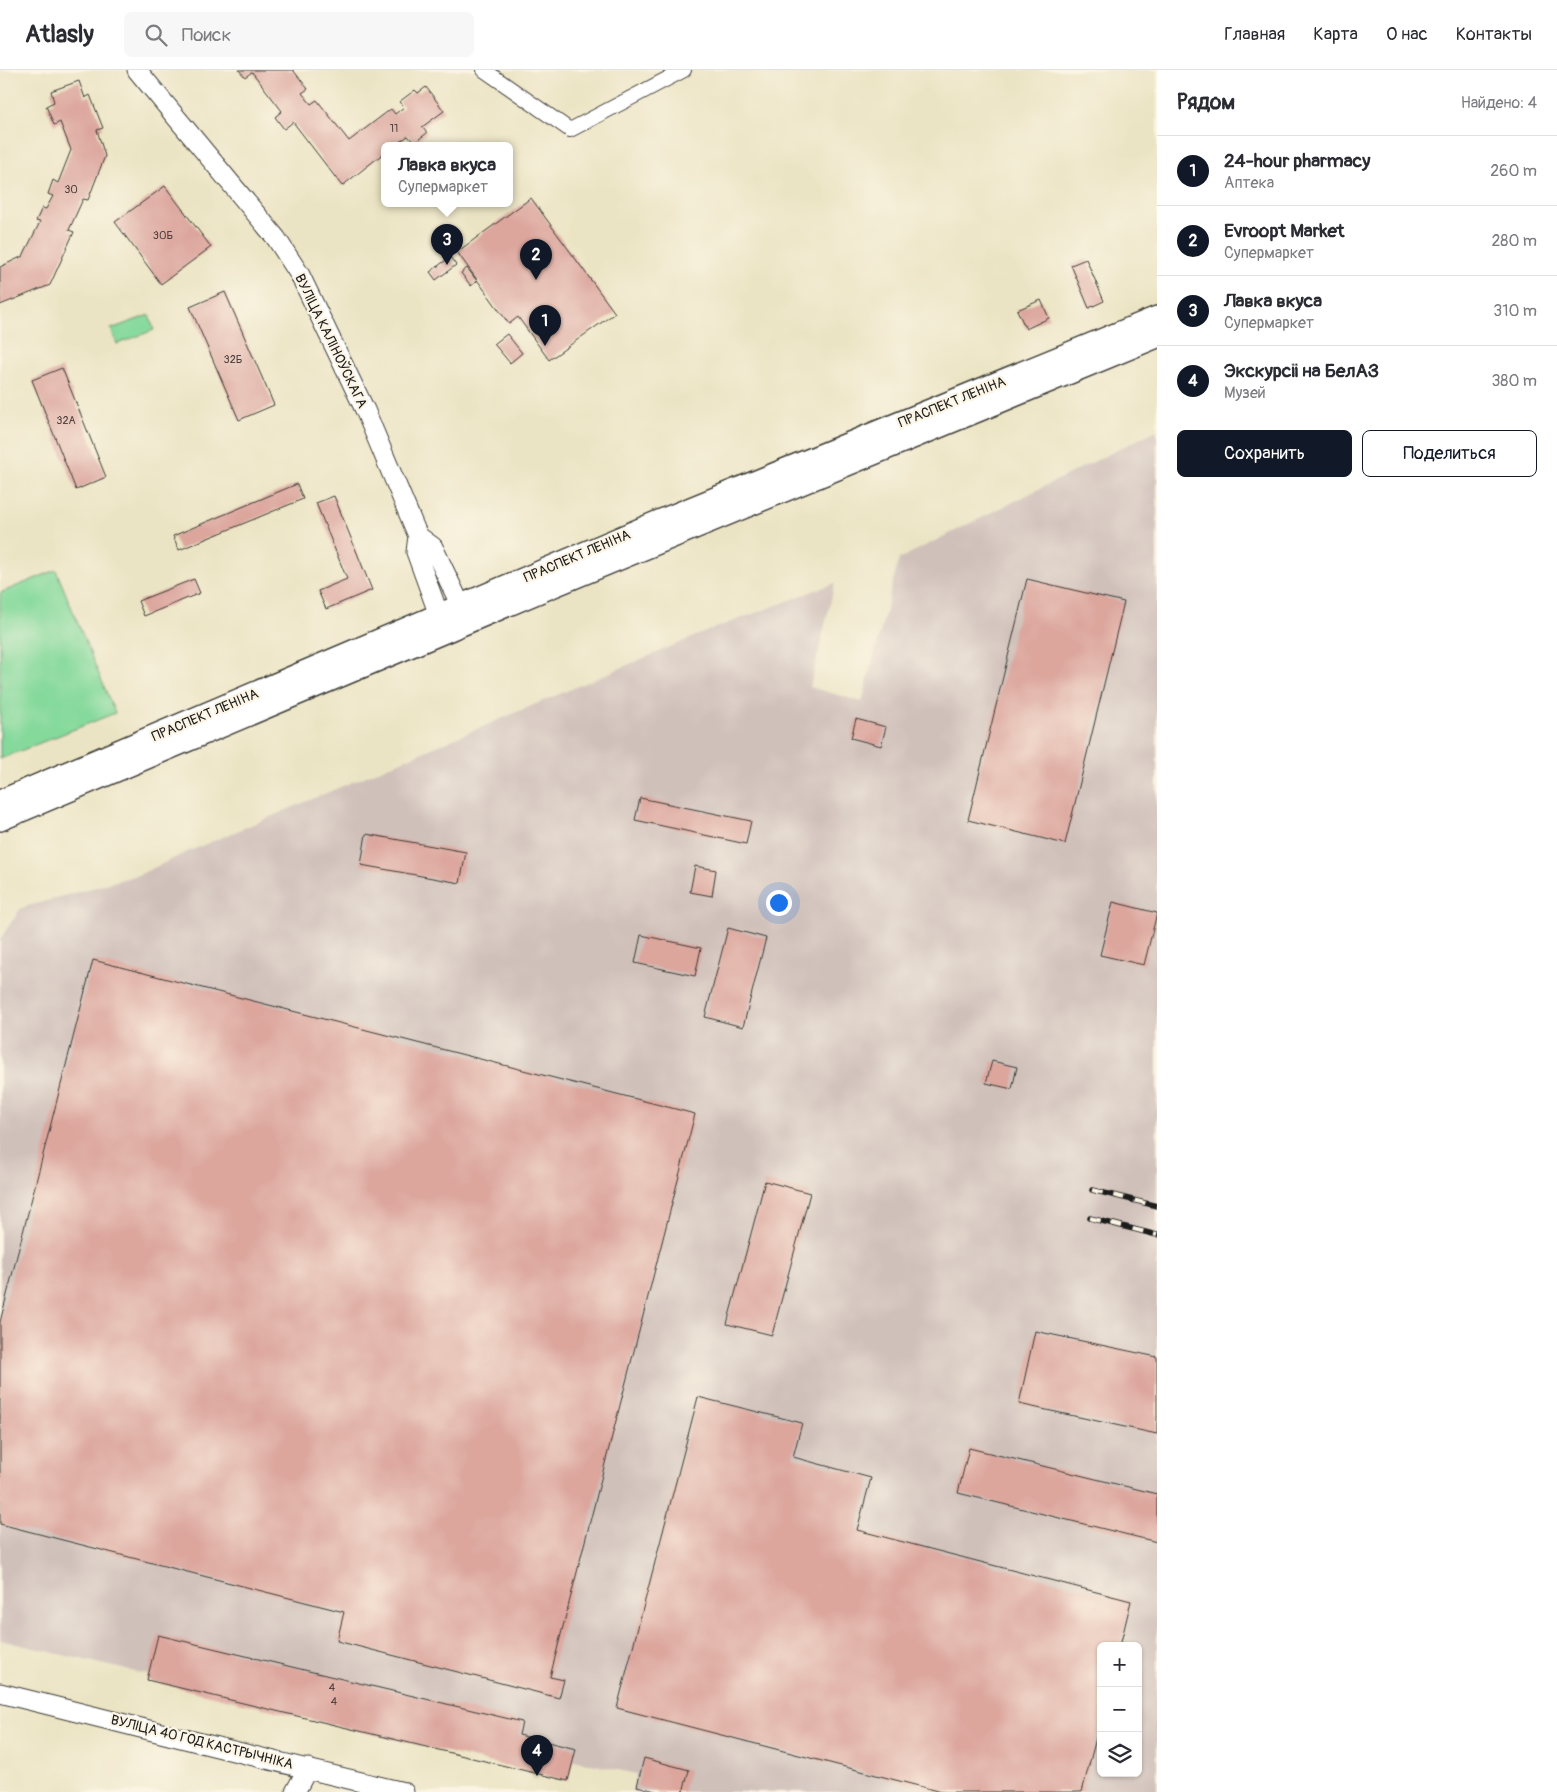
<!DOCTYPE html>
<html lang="ru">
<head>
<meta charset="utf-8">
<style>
	:root { --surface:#fff; --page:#f7f7f7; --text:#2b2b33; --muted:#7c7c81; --line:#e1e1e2; --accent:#111827 }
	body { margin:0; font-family:Pangolin,sans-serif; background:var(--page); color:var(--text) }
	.controls { position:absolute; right:15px; bottom:15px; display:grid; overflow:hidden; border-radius:8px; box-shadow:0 1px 4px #0004 }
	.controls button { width:45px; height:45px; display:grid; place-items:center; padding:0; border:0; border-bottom:1px solid var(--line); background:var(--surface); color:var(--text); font:25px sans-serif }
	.you { position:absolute; left:778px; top:832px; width:18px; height:18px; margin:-12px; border:4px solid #fff; border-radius:50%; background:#1a73e8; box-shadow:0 0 0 8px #1a73e833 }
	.badge { display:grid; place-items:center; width:32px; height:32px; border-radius:50%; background:var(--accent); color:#fff; font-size:16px; font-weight:700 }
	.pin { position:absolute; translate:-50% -41px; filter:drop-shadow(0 1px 2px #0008) }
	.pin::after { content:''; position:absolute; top:26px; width:18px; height:15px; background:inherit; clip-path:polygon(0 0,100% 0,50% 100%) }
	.popup { position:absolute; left:381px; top:72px; width:132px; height:65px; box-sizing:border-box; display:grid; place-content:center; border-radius:8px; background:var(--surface); filter:drop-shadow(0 1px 4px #0005); font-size:16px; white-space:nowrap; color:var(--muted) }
	.popup b { font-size:19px; color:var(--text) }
	.popup::after { content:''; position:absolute; left:50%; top:100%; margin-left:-10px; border:10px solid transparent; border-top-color:var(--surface) }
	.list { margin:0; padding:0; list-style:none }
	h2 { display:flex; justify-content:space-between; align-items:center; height:65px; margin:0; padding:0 20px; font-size:21px }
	h2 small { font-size:16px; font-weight:400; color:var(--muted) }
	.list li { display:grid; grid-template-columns:32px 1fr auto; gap:15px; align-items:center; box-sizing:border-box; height:70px; padding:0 20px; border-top:1px solid var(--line) }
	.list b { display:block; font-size:19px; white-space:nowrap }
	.list p { margin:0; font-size:16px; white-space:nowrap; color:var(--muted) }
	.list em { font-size:16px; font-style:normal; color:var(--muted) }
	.actions { display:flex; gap:10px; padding:15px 20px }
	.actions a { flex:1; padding:11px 0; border:1px solid var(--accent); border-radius:8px; text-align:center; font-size:18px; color:var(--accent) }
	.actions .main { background:var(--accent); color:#fff }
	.icon { flex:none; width:28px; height:28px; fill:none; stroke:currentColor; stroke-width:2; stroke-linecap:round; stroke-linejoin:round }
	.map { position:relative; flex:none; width:1157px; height:1722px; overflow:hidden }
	header { display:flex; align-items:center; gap:30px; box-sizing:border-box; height:70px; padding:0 25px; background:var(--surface); border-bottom:1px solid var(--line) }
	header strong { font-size:24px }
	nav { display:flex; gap:28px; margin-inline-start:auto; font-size:18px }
	.search { width:350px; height:45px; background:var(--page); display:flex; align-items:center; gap:12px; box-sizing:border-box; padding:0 18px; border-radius:8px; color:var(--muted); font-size:19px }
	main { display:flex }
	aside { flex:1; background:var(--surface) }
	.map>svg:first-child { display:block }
</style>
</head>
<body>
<header>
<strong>Atlasly</strong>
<div class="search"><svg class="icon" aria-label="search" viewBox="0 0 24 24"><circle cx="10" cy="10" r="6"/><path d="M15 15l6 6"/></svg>Поиск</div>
<nav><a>Главная</a><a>Карта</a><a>О нас</a><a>Контакты</a></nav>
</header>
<main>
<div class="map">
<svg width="1157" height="1722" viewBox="0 0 1157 1722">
	<rect width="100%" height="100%" fill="#fcf5e5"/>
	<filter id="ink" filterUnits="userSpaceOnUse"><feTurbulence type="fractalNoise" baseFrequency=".02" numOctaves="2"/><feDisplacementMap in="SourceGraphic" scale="10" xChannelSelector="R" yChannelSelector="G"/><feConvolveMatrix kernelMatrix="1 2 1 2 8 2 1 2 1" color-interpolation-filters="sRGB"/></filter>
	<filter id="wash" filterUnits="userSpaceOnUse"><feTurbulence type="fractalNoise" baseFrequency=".0096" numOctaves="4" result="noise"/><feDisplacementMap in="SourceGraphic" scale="20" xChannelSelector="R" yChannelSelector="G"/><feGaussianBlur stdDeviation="1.12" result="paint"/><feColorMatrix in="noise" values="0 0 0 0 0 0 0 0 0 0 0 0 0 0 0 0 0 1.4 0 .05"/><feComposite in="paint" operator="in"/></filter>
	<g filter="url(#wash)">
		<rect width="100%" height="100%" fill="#ebe4c4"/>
		<path fill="#cfc0ba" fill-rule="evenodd" d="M1157 360V1722H632L636 1704 573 1690 568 1711 147 1610 148 1605 0 1570V869L21 838 141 804 185 783 710 560 835 513 810 617 862 632 899 489ZM1101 1576H1138V1703H1101Z"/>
		<path fill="#85d99b" stroke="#507a5c" d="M149 245 154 260 117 274 111 259Z
			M56 500 115 643 0 689V523Z"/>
		<g id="blocks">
			<path fill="#dca69d" d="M239 0H293L308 19 302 23 311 34 317 30 349 71 391 39 395 44 404 37 399 32 415 20 418 23 426 17 444 41 422 57 427 63 414 73 408 66 394 76H384V83L342 116 293 52 284 59 275 47 282 41 252 2 245 7Z
				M79 11 85 28 90 25 103 58 97 60 105 86 88 130 83 129 69 160 74 162 50 215 0 235V197L23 186 40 152 36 151 42 138 46 139 53 126 48 124 53 110 58 113 71 80 60 52 54 55 46 36 54 32 51 21Z
				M165 116 211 177 161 214 115 152Z
				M531 128 615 243 549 290 518 247 509 254 457 182Z
				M450 187 456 195 436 210 430 202Z
				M1086 189 1104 231 1089 238 1071 195Z
				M467 198 477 211 471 216 461 203Z
				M225 222 274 335 239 350 190 237Z
				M1041 230 1049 248 1026 259 1017 240Z
				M507 264 522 283 510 293 494 274Z
				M62 298 106 407 76 420 32 310Z
				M297 414 303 429 179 480 173 466Z
				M334 426 372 520 326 539 318 521 347 509 316 433Z
				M194 509 200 523 144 546 138 531Z
				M1027 509 1124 532 1065 774 968 750Z
				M856 649 886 657 881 676 851 668Z
				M640 728 751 751 746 774 635 750Z
				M366 764 466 782 460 813 361 795Z
				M695 796 716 800 712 826 690 822Z
				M1113 832 1157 843 1144 895 1100 885Z
				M728 858 766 868 743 957 705 947Z
				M641 865 701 878 695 906 635 893Z
				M93 890 695 1044 550 1607 564 1610 559 1628 337 1571 344 1542 0 1454V1252Z
				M992 991 1017 997 1012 1019 986 1013Z
				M765 1111 810 1123 772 1265 727 1254Z
				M1035 1261 1157 1287V1364L1019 1334Z
				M698 1327 802 1353 793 1387 871 1408 857 1460 1131 1531 1120 1576H1101V1649L1082 1722H942L617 1638Z
				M969 1378 1157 1424V1472L958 1423Z
				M158 1565 522 1652 519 1665 576 1679 568 1711 147 1610Z
				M644 1688 689 1700 683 1722H659L637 1716Z"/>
		</g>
	</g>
	<g filter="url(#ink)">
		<use href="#blocks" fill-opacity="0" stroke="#3b3a35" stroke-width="1"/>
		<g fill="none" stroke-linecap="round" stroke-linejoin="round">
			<defs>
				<path id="street" d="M484 0 570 60 684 0"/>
				<path id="secondary" d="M137 0 276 168 300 205 365 340 418 466 433 477 467 549
					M418 466 416 482 444 559
					M0 1623C135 1656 269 1691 404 1722
					M295 1722 308 1698"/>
				<path id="primary" d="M0 731 659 451 1157 247
					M0 750 537 523 1157 267"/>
			</defs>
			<use href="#street" stroke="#3b3a35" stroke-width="16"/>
			<use href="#secondary" stroke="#3b3a35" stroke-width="21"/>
			<use href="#primary" stroke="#3b3a35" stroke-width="24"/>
			<use href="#street" stroke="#fff" stroke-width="14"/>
			<use href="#secondary" stroke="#fff" stroke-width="19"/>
			<use href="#primary" stroke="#fff" stroke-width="21"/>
			<defs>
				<path id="rail" d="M1092 1120 1157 1136
					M1090 1148 1157 1165"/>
			</defs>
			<use href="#rail" stroke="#1c1c1c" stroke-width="5.5"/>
			<use href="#rail" stroke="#fcf5e5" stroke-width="4" stroke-dasharray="11" stroke-linecap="butt"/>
		</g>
	</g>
	<g text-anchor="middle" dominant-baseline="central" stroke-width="4.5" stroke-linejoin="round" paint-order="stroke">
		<g font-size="11" fill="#4c3e3c">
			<text x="394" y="58">11</text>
			<text x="71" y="119">30</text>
			<text x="163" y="165">30Б</text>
			<text x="233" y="289">32Б</text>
			<text x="66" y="350">32А</text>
			<text x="332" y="1617">4</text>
			<text x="334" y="1631">4</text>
		</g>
		<g font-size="14" fill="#1c1c1c" stroke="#fcf5e5">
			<text transform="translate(331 271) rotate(64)">ВУЛІЦА КАЛІНОЎСКАГА</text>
			<text transform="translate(952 332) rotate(-22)">ПРАСПЕКТ ЛЕНІНА</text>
			<text transform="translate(577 486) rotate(-23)">ПРАСПЕКТ ЛЕНІНА</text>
			<text transform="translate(205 645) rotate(-23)">ПРАСПЕКТ ЛЕНІНА</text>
			<text transform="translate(202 1672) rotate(14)">ВУЛІЦА 40 ГОД КАСТРЫЧНІКА</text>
		</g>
	</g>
</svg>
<div class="controls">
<button>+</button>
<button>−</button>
<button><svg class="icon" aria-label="layers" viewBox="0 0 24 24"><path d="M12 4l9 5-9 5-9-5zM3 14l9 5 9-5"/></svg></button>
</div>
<div class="you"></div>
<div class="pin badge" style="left:545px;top:276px">1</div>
<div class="pin badge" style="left:536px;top:210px">2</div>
<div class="pin badge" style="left:447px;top:195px">3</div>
<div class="popup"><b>Лавка вкуса</b>Супермаркет</div>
<div class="pin badge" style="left:537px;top:1706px">4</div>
</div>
<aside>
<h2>Рядом<small>Найдено: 4</small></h2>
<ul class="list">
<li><span class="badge">1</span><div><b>24-hour pharmacy</b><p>Аптека</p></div><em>260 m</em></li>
<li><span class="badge">2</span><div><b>Evroopt Market</b><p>Супермаркет</p></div><em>280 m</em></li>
<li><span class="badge">3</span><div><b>Лавка вкуса</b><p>Супермаркет</p></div><em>310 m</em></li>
<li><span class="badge">4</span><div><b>Экскурсіі на БелАЗ</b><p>Музей</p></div><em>380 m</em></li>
</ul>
<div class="actions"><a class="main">Сохранить</a><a>Поделиться</a></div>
</aside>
</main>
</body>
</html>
